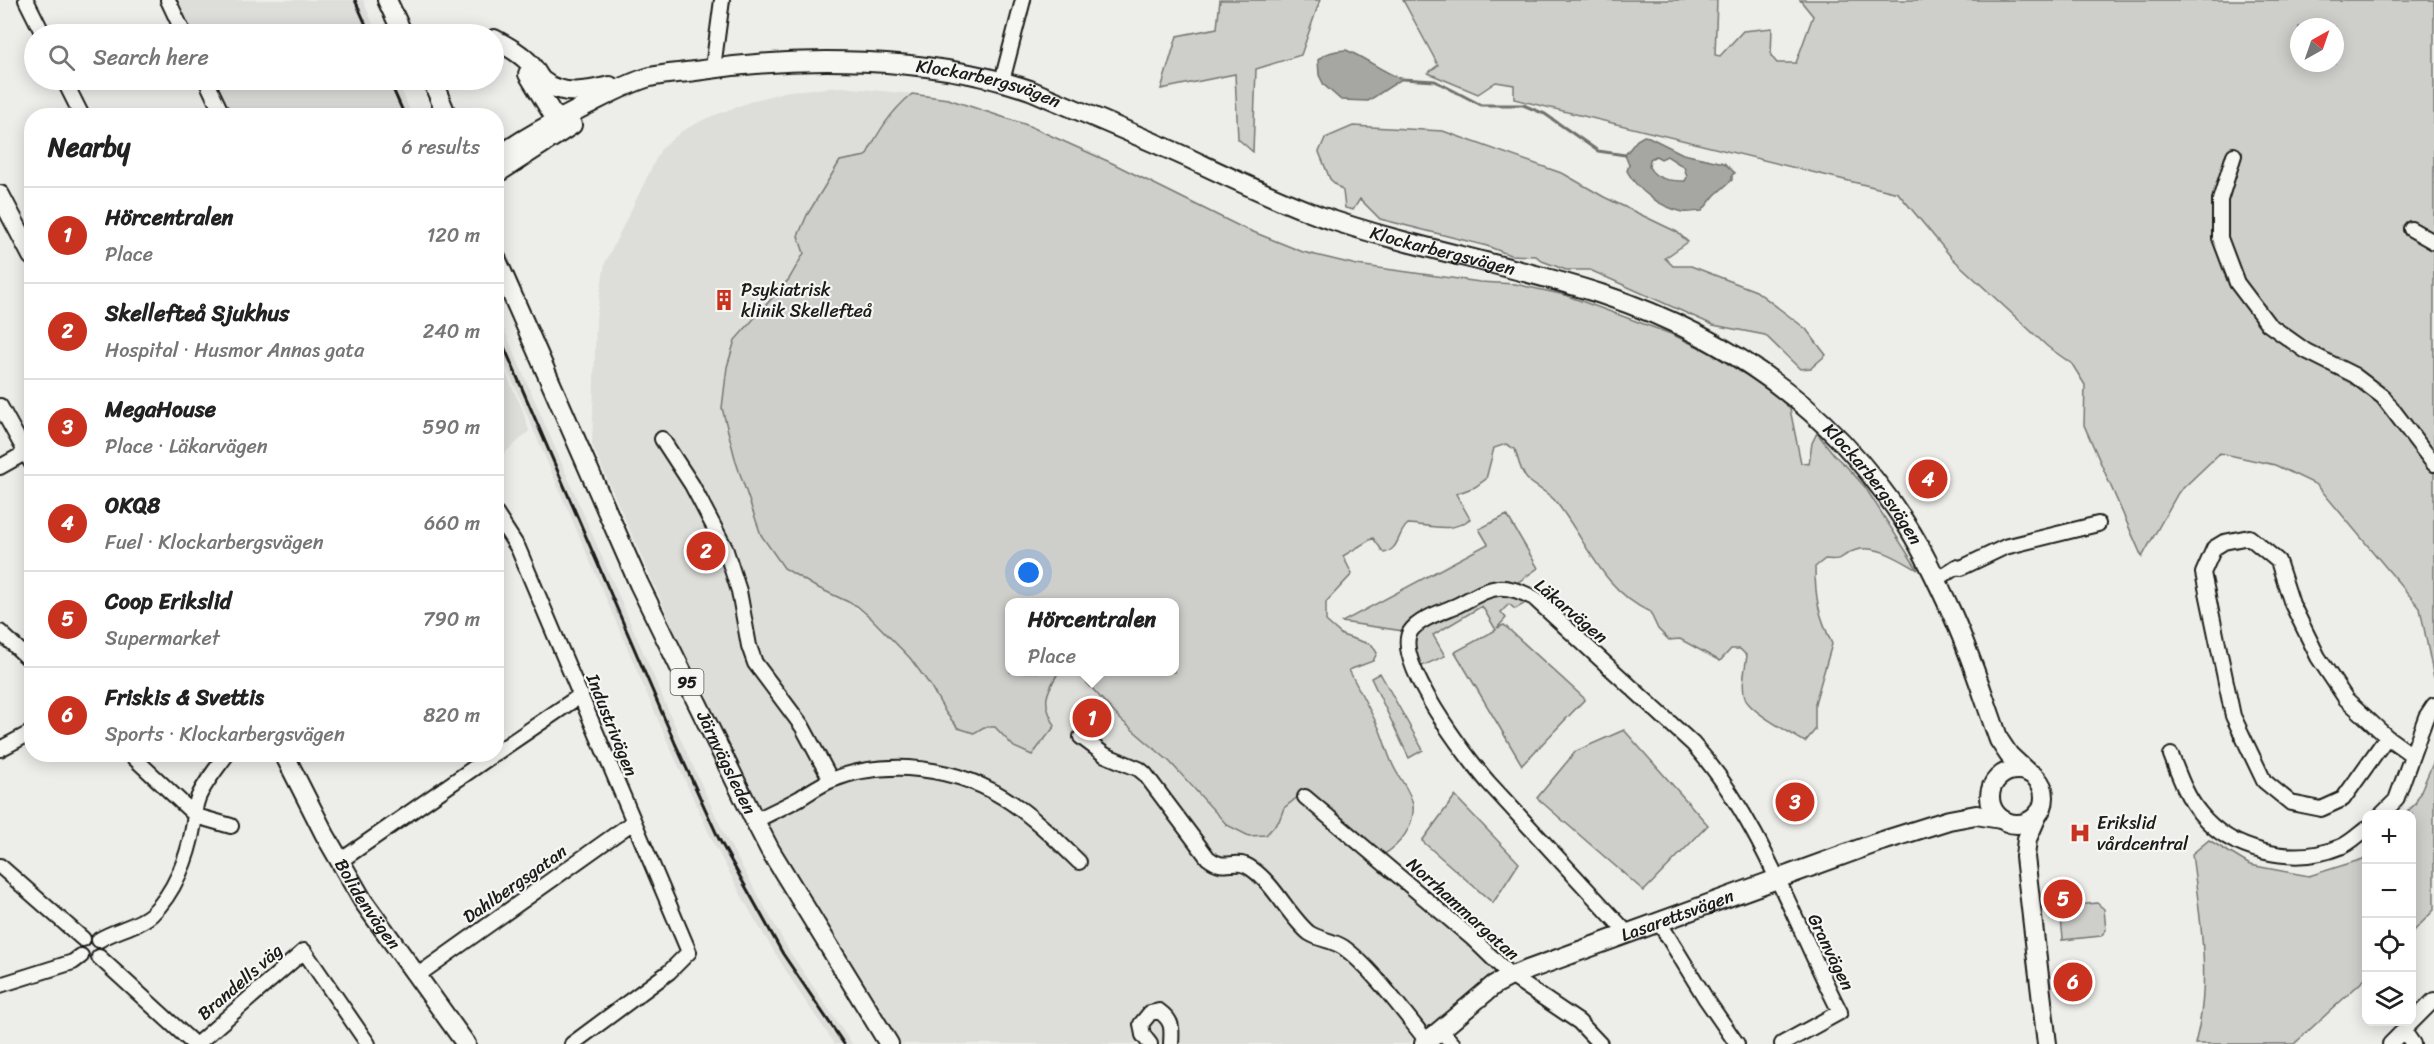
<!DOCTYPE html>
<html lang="en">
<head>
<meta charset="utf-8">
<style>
	:root { --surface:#fff; --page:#f2f2f2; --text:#222; --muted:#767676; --line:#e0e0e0; --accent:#c8321e }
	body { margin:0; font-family:Sriracha,sans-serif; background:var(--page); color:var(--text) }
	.controls { position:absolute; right:18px; bottom:18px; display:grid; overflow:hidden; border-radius:12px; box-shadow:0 3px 15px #0003 }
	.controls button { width:54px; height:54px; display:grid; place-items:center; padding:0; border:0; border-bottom:2px solid var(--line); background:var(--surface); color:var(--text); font:30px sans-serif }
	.compass { position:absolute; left:2290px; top:18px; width:54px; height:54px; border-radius:50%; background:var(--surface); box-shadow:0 3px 15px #0003; rotate:40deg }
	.you { position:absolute; left:1029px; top:573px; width:21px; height:21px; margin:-15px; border:4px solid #fff; border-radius:50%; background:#1a73e8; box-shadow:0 0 0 9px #1a73e833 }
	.badge { display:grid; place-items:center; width:39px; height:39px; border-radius:50%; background:var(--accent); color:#fff; font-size:20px; font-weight:700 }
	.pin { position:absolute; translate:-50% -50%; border:3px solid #fff; box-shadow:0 2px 6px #0006 }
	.popup { position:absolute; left:1005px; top:598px; width:174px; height:78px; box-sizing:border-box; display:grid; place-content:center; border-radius:12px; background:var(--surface); filter:drop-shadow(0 2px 4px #0005); font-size:20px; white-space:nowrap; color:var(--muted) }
	.popup b { font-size:22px; color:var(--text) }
	.popup::after { content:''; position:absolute; left:50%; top:100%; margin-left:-12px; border:12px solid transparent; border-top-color:var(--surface) }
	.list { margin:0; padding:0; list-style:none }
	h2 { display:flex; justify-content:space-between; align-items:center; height:78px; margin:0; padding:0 24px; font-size:26px }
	h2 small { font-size:20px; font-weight:400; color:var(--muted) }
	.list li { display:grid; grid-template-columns:39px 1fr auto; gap:18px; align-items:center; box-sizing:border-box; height:96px; padding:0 24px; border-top:2px solid var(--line) }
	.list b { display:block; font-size:22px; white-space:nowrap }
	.list p { margin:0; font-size:20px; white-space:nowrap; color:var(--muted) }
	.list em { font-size:20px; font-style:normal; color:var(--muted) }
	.icon { flex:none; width:33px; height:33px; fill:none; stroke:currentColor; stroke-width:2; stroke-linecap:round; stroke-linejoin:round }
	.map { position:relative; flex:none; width:2434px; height:1044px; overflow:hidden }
	.search { position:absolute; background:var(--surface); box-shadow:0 3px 15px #0003; left:24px; top:24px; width:480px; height:66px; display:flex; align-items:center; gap:15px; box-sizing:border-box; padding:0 21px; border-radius:33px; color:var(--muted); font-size:22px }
	.panel { position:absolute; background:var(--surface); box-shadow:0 3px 15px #0003; left:24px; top:108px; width:480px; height:654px; border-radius:24px }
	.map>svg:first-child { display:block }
</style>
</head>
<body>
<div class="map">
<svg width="2434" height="1044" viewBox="0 0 2434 1044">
	<rect width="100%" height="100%" fill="#edede9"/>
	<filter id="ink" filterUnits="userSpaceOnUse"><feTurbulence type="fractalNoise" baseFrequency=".0167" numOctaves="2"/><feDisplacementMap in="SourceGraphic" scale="12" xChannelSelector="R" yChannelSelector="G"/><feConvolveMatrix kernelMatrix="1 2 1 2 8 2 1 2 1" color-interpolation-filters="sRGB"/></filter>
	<g filter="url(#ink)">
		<path fill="#ddddda" d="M178 0H363L377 34H194Z
			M215 80H397L412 115H231Z
			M842 87 912 94 899 105 879 130 866 156 840 161 807 215 798 236 804 253 789 279 735 340 727 367 844 600 871 618 910 658 930 685 946 713 984 727H995L1014 747 1046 709 1047 691 1058 673 1077 672 1147 743 1170 762 1192 789 1279 822 1284 808 1305 791 1507 964 1470 990 1408 1044H901L843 958 786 858 703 695 592 445 596 319 605 263 661 149 682 131 707 118 755 100 788 91Z
			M496 311 681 740 725 836 789 951 852 1044H835L799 992 752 915 713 842 669 745 497 345Z
			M496 353 522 408 529 431 497 460Z"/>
		<path fill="#cececb" stroke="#757574" stroke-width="1.5" fill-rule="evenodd" d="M1220 0H1320L1301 55 1256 69 1253 152 1238 139 1235 74 1161 89 1177 36 1217 28Z
			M1403 0H1717L1715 55 1720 56 1743 31 1772 28 1771 56 1777 63H1796L1813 16 1800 0H2434V678L2420 608 2317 485 2275 465 2220 453 2178 493 2142 557 2084 425 2085 385 2072 364 2048 347 1952 258 1898 193 1514 99V85L1496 82 1478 94 1428 73 1438 65ZM2299 27H2335V63H2299Z
			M912 94 948 99 1027 125 1112 163 1241 227 1303 252 1357 265 1480 282 1515 284 1565 295 1671 334 1709 352 1772 391 1790 409 1801 463 1809 464 1812 443 1817 433 1836 457 1847 467 1865 487 1918 570C1900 560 1877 544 1856 550 1839 555 1847 561 1825 559L1815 567C1815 600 1819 615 1832 644L1815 703V730L1805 742C1791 733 1750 712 1745 698 1741 686 1745 668 1747 656L1740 649H1731L1720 661 1680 639 1669 640 1658 629 1650 612C1602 590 1587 541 1556 502 1549 492 1536 488 1527 479 1520 471 1518 459 1515 449L1506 444 1494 448 1486 479 1475 487 1456 494 1470 519C1450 534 1431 525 1408 524 1397 533 1400 549 1384 553L1373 538 1343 556 1352 574 1326 602V621L1342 635 1372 645 1377 653 1373 661 1349 670C1359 689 1369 709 1379 728 1384 740 1387 752 1392 763 1398 778 1410 789 1413 805 1415 826 1400 845 1383 855L1305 791 1284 808 1279 821 1266 835 1249 836 1227 825 1170 762 1120 719 1077 672H1174V602H1010V672H1063L1058 673C1045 695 1042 702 1055 726L1032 755 1014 747 995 727H984L974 733 958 728 946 713 930 685 910 658 871 618 857 606 814 586 784 568 761 535 736 462 722 408 727 367 735 340 789 279 804 253 798 236 807 215 840 161 866 156C878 132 891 111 912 94Z
			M1353 126 1443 131 1564 174 1604 197 1677 232 1688 242 1665 258 1673 266H1691L1756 291 1806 329 1826 355 1811 368 1800 369 1765 335 1713 325 1590 270H1566L1542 261 1536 256 1510 255 1487 246 1380 219 1360 199 1353 210 1345 208 1343 191 1330 179 1319 152 1325 138Z
			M1507 515 1538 568 1510 588 1534 598 1515 609 1509 604 1501 612 1506 618 1497 628 1504 625 1585 699 1522 765 1455 652 1496 630 1482 606 1433 635 1445 656 1413 670 1410 632 1342 622 1488 544 1479 529Z
			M1380 673 1423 750 1409 758 1371 678Z
			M1624 730 1708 825 1644 891 1537 798 1576 751Z
			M2434 761V910L2412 933V814H2405L2415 804Z
			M1455 796 1519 863 1493 903 1422 841Z
			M2209 840 2250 865 2309 876 2366 858V978L2294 1044H2195C2212 982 2200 917 2192 854Z
			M2097 903 2104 909 2106 930 2101 936 2062 940 2063 938 2060 911 2056 907Z"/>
		<path fill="#a6a6a3" stroke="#6f6f6d" stroke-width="1.5" fill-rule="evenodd" d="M1346 50C1366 58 1382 72 1402 79L1368 101 1341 100 1324 85 1319 75 1318 60C1325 52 1336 51 1346 50Z
			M1644 136 1649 137 1683 154 1724 163 1735 173 1732 175V180L1715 195 1702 211C1696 211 1689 213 1683 212 1660 207 1638 191 1627 171L1629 165 1625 155 1637 140ZM1656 156 1661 159 1667 156 1684 167 1687 177 1685 181C1671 181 1656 180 1649 167L1650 159Z"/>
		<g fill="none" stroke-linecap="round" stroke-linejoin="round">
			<path stroke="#6f6f6d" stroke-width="3" d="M1402 79 1435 81 1481 105H1523L1545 114 1598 151 1625 155"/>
			<defs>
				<path id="minor" d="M26 0 43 34
					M168 0 184 34
					M713 68 722 0
					M64 80 82 116
					M206 80 223 116
					M1002 81 1023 0
					M2234 155 2220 200V238L2237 283 2268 324 2306 351 2354 375 2383 397 2434 464
					M2411 229 2434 242
					M0 406 32 464
					M662 439 692 485 725 548 739 591 749 646 755 663 802 726 831 780
					M0 467 32 449
					M496 514 518 548 689 952 669 972 572 1044
					M1936 580 1956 567 1961 568 2005 547 2098 524
					M0 632 32 662
					M1081 737 1105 755 1139 769 1145 774 1208 858C1227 873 1235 856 1252 869 1275 885 1288 915 1309 933 1320 940 1332 940 1343 947 1371 967 1405 1014 1427 1041
					M2387 737 2343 799 2321 809 2291 803 2264 781 2233 716 2203 573 2214 548 2224 542 2249 537 2278 561 2292 604 2318 657 2346 699 2387 737 2412 755
					M0 749 32 732
					M496 753 581 695
					M130 754 196 816 231 826
					M2171 755C2179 775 2186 796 2200 813 2231 852 2294 866 2340 847 2349 844 2358 835 2366 829
					M1305 797 1473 939 1511 976 1579 1022 1600 1044
					M2382 814 2396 800 2426 717 2434 705
					M755 821C770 813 786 806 800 798 810 792 821 784 832 780 856 770 882 767 908 768 986 773 1026 809 1079 862
					M340 861 494 754
					M0 866 83 939
					M1659 922 1706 999 1737 1044
					M1628 934 1488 782C1468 759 1393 661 1410 632 1418 619 1444 611 1458 605 1491 588 1498 580 1534 598L1693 744C1759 817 1795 924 1840 1012L1782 1044
					M99 940C115 930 139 926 152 914 174 893 188 858 193 828 195 820 194 809 197 801 201 787 218 767 227 754
					M99 957 194 1044
					M418 975 633 822
					M0 985 73 962 81 956
					M1440 1030 1453 1044
					M2404 1031 2413 1044
					M197 1044 304 951 368 1044
					M1150 1044 1143 1035 1141 1024 1150 1013 1159 1011C1173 1021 1172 1028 1171 1044
					M2390 1044 2434 1000"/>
				<g id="major">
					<path d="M387 0 403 34"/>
					<path d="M494 39C507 46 522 54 532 66 536 70 538 77 543 81 563 97 588 91 610 86"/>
					<path d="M528 74 552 113 560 119"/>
					<path d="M432 80 447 116"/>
					<path id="s1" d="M496 158C525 137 556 121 587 105 607 95 628 83 650 77 664 74 681 73 695 71 800 55 929 56 1030 90 1081 112 1133 133 1184 156 1229 177 1274 199 1320 216 1412 248 1509 264 1601 294 1729 336 1833 410 1906 524 1923 550 1936 579 1949 607 1969 649 1983 696 1999 740L2009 755 2026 771"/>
					<path d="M496 174 572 125"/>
					<path d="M0 195 32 256"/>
					<path id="s2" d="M496 258 639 584 755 821 770 850 889 1044"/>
					<path id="s3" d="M284 754 325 835 363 901 466 1044"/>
					<circle cx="2017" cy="797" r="27"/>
					<path d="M2037 816 2027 839 2025 857 2047 1044"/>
					<path id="s4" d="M1424 1044 1494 985 1511 976 1876 843 1949 820 1976 815 2001 819"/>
				</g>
			</defs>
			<use href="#minor" stroke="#1c1c1c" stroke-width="18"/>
			<use href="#major" stroke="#1c1c1c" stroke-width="22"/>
			<use href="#minor" stroke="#f6f6f2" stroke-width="14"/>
			<use href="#major" stroke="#f6f6f2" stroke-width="18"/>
			<path stroke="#1c1c1c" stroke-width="3" d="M355 0 370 34
				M389 80 405 116
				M496 328 675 743 719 839 783 954 844 1044"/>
		</g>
	</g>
	<defs>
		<symbol id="building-bare" viewBox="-9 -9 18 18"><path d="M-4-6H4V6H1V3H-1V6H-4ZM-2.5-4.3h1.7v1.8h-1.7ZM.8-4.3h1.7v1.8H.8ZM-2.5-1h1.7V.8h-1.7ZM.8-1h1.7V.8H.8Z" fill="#c8321e" stroke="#f6f6f2" stroke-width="2.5" paint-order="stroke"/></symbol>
		<symbol id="hospital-bare" viewBox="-9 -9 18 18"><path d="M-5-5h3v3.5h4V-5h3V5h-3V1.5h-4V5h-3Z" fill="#c8321e" stroke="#f6f6f2" stroke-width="2.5" paint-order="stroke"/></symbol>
	</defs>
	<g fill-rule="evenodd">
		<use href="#building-bare" x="709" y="285" width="30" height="30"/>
		<use href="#hospital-bare" x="2065" y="818" width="30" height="30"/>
	</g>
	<g text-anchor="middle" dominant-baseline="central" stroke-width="4.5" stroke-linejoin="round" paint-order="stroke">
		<rect fill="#f6f6f2" stroke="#5d5d5c" stroke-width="1.5" x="670.5" y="669" width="33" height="26" rx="4.5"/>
		<g font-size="16" font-weight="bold" fill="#1c1c1c">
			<text x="687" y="682">95</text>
		</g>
		<g font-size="18" fill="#1c1c1c" stroke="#f6f6f2">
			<text stroke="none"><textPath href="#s1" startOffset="516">Klockarbergsvägen</textPath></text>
			<text stroke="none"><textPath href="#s1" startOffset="1002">Klockarbergsvägen</textPath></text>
			<text stroke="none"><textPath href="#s1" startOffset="1504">Klockarbergsvägen</textPath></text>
			<text transform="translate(1571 611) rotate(40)">Läkarvägen</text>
			<text transform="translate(612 725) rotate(68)">Industrivägen</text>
			<text stroke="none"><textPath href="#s2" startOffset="555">Järnvägsleden</textPath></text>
			<text transform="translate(515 884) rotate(-35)">Dahlbergsgatan</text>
			<text stroke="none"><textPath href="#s3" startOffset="172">Bolidenvägen</textPath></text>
			<text transform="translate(1463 909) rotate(42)">Norrhammargatan</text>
			<text stroke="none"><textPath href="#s4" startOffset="288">Lasarettsvägen</textPath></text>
			<text transform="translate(1831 952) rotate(64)">Granvägen</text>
			<text transform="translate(240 982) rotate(-41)">Brandells väg</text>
		</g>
		<g font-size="18" fill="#1c1c1c" stroke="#f6f6f2" text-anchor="start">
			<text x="741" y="290">Psykiatrisk<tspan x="741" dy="21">klinik Skellefteå</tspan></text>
			<text x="2097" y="823">Erikslid<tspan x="2097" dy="21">vårdcentral</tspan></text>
		</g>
	</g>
</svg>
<div class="controls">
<button>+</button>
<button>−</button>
<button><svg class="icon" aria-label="locate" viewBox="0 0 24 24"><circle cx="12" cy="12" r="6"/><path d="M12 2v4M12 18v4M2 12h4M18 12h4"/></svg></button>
<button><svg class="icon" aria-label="layers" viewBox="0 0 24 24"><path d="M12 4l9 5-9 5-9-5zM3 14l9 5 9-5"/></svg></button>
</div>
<svg class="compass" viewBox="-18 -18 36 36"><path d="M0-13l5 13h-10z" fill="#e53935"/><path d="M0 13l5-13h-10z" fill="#767676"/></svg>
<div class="you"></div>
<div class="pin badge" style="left:1092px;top:718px">1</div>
<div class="popup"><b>Hörcentralen</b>Place</div>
<div class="pin badge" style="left:706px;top:551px">2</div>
<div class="pin badge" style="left:1795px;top:802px">3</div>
<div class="pin badge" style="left:1928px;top:479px">4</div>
<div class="pin badge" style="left:2063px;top:899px">5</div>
<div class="pin badge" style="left:2073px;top:982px">6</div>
<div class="search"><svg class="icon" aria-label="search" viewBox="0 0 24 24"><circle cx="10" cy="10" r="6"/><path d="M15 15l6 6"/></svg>Search here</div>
<section class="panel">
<h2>Nearby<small>6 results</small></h2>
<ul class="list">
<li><span class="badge">1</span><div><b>Hörcentralen</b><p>Place</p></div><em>120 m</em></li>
<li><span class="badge">2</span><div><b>Skellefteå Sjukhus</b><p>Hospital · Husmor Annas gata</p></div><em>240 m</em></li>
<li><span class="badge">3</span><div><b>MegaHouse</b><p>Place · Läkarvägen</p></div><em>590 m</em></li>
<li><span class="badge">4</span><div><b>OKQ8</b><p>Fuel · Klockarbergsvägen</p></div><em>660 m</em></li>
<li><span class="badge">5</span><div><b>Coop Erikslid</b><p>Supermarket</p></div><em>790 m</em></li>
<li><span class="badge">6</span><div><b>Friskis &amp; Svettis</b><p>Sports · Klockarbergsvägen</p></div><em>820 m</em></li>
</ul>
</section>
</div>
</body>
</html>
